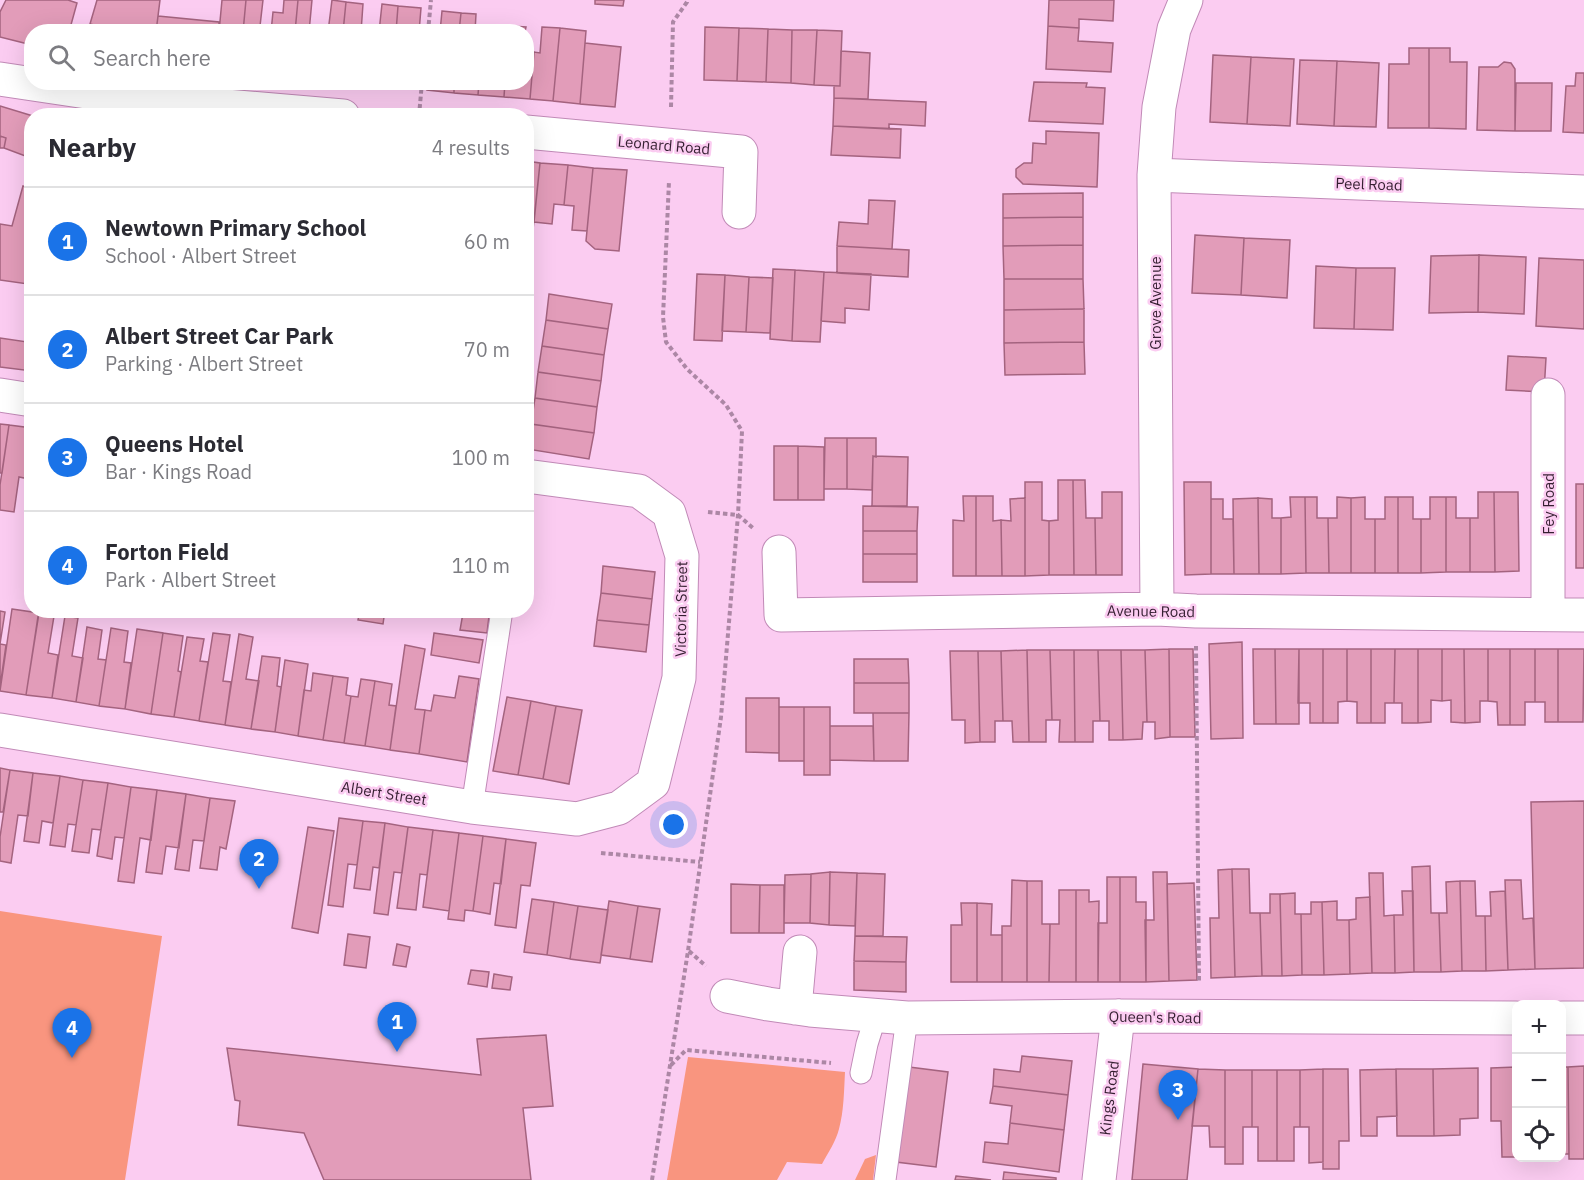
<!DOCTYPE html>
<html lang="en">
<head>
<meta charset="utf-8">
<style>
	:root { --surface:#fff; --page:#f2f2f3; --text:#2b2b33; --muted:#7c7c81; --line:#e1e1e2; --accent:#1a73e8 }
	body { margin:0; font-family:"IBM Plex Sans",sans-serif; background:var(--page); color:var(--text) }
	.controls { position:absolute; right:18px; bottom:18px; display:grid; overflow:hidden; border-radius:12px; box-shadow:0 6px 24px #0002 }
	.controls button { width:54px; height:54px; display:grid; place-items:center; padding:0; border:0; border-bottom:2px solid var(--line); background:var(--surface); color:var(--text); font:30px sans-serif }
	.you { position:absolute; left:674px; top:825px; width:21px; height:21px; margin:-15px; border:4px solid #fff; border-radius:50%; background:#1a73e8; box-shadow:0 0 0 9px #1a73e833 }
	.badge { display:grid; place-items:center; width:39px; height:39px; border-radius:50%; background:var(--accent); color:#fff; font-size:20px; font-weight:700 }
	.pin { position:absolute; translate:-50% -50px; filter:drop-shadow(0 2px 3px #0008) }
	.pin::after { content:''; position:absolute; top:32px; width:21px; height:18px; background:inherit; clip-path:polygon(0 0,100% 0,50% 100%) }
	.list { margin:0; padding:0; list-style:none }
	h2 { display:flex; justify-content:space-between; align-items:center; height:78px; margin:0; padding:0 24px; font-size:26px }
	h2 small { font-size:20px; font-weight:400; color:var(--muted) }
	.list li { display:grid; grid-template-columns:39px 1fr auto; gap:18px; align-items:center; box-sizing:border-box; height:108px; padding:0 24px; border-top:2px solid var(--line) }
	.list b { display:block; font-size:22px; white-space:nowrap }
	.list p { margin:0; font-size:20px; white-space:nowrap; color:var(--muted) }
	.list em { font-size:20px; font-style:normal; color:var(--muted) }
	.icon { flex:none; width:33px; height:33px; fill:none; stroke:currentColor; stroke-width:2; stroke-linecap:round; stroke-linejoin:round }
	.map { position:relative; flex:none; width:1584px; height:1180px; overflow:hidden }
	.search { position:absolute; background:var(--surface); box-shadow:0 6px 24px #0002; left:24px; top:24px; width:510px; height:66px; display:flex; align-items:center; gap:15px; box-sizing:border-box; padding:0 21px; border-radius:24px; color:var(--muted); font-size:22px }
	.panel { position:absolute; background:var(--surface); box-shadow:0 6px 24px #0002; left:24px; top:108px; width:510px; height:510px; border-radius:24px }
	.map>svg:first-child { display:block }
</style>
</head>
<body>
<div class="map">
<svg width="1584" height="1180" viewBox="0 0 1584 1180">
	<rect width="100%" height="100%" fill="#fbccf1"/>
	<path fill="#f9957f" d="M0 911 162 936 125 1180H0Z
		M688 1057 845 1072C844 1090 844 1111 839 1129 836 1141 828 1153 822 1164L787 1162 777 1180H667Z
		M876 1155 873 1180H855L865 1159Z"/>
	<path fill="#e29cb9" stroke="#a4637f" stroke-width="1.5" d="M6 0H68L77 3 69 32H32V45L0 37V12Z
		M97 0H160L156 32H105L106 28 90 24Z
		M222 0H246L243 32H219Z
		M246 0H263L260 26 271 27V32H243Z
		M284 0H298L295 32H271L273 12 283 13Z
		M298 0H312L309 32H295Z
		M332 0 346 2 343 32H328Z
		M595 0H624L623 6 595 4Z
		M1049 0H1114L1113 21 1079 19V28L1048 26Z
		M346 2 363 4 361 32H343Z
		M382 4 398 6 396 32H379Z
		M398 6 421 8 419 32H396Z
		M442 11 461 13 459 32H440Z
		M461 13 476 14 475 32H459Z
		M158 16 219 22V32H156Z
		M493 25 510 26 509 32H492Z
		M510 26 526 27 525 32H509Z
		M1048 26 1079 28 1078 41 1113 43 1111 72 1046 69Z
		M542 27 560 28 553 101 530 99 534 52 540 53Z
		M705 27 739 28 737 81 704 80Z
		M560 28 586 31 580 104 553 101Z
		M739 28 768 29 766 82 737 81Z
		M768 29 792 30 791 83 766 82Z
		M792 30H817L814 85 791 83Z
		M817 30 842 31 840 86 814 85Z
		M585 43 621 47 615 107 580 104Z
		M1409 48H1429V128H1388L1389 64H1409Z
		M1429 48H1450V62H1467L1466 129 1429 128Z
		M526 51 534 52 530 99 504 97 505 82H526Z
		M841 51 870 53 868 99 834 98V86H840Z
		M1213 55 1251 57 1247 124 1210 122Z
		M1251 57 1294 59 1290 126 1247 124Z
		M1300 60 1337 61 1334 126 1297 124Z
		M1337 61 1379 63 1376 127 1334 126Z
		M1504 62 1511 63 1515 69V131L1477 130 1479 67H1498Z
		M1576 73H1584V133L1563 132 1566 86H1575Z
		M391 82H414V87L391 85Z
		M428 82H454V93L427 90Z
		M454 82H479L478 95 454 93Z
		M479 82H505L504 97 478 95Z
		M1034 82 1087 83 1086 87 1105 88 1103 124 1029 121Z
		M1516 83H1552L1551 131H1515Z
		M834 98 926 102 925 126 889 124V129L833 126Z
		M0 106 33 116H32V134L28 157 4 148 6 138 0 136Z
		M63 111 91 114V116H63Z
		M833 126 901 129 900 158 831 155Z
		M1046 131 1099 133 1097 187 1023 184 1016 177V169L1024 163H1032L1033 143 1046 144Z
		M0 136 6 138 4 148H0Z
		M526 161 540 163 532 239H526Z
		M540 163 568 165 564 205 554 204 552 224 534 222Z
		M568 165 593 168 587 231 572 230 574 206 564 205Z
		M593 168 627 170 619 251 595 249 586 241Z
		M23 186 32 188V267L28 284 0 280V224L12 226Z
		M1083 193V217L1003 218V194Z
		M869 200 895 201 892 249 837 246 839 222 868 224Z
		M1083 217V245L1003 246V218Z
		M1195 235 1244 238 1241 295 1192 293Z
		M1244 238 1290 240 1287 298 1241 295Z
		M1083 245V279H1004L1003 246Z
		M837 246 909 250 908 277 837 273Z
		M1479 255 1478 312 1429 313 1431 256Z
		M1479 255 1526 257 1524 314 1478 312Z
		M1539 258 1584 260V329L1536 326Z
		M1316 266 1356 268 1354 329 1314 328Z
		M1356 268H1395L1393 330 1354 329Z
		M773 269 795 270 792 341 770 339Z
		M795 270 824 272 820 342 792 341Z
		M824 272 871 274 869 310 845 308V323L821 321Z
		M697 274 725 275 722 341 694 340Z
		M725 275 749 277 746 332 722 331Z
		M749 277 773 278 770 333 746 332Z
		M1004 279H1083L1084 309 1004 310Z
		M549 294 612 304 608 329 546 320Z
		M32 306V371L0 367V338L27 342Z
		M1084 309V342L1004 343V310Z
		M546 320 608 329 604 355 542 346Z
		M1084 342 1085 374 1005 375 1004 343Z
		M542 346 604 355 601 381 538 372Z
		M1508 356 1546 358 1544 392 1506 390Z
		M538 372 601 381 597 407 535 398Z
		M535 398 597 407 594 433 531 424Z
		M0 424 9 425 2 473H0Z
		M531 424 594 433 589 459 527 449Z
		M9 425 32 428V462L29 479 19 477 14 512 0 510V485Z
		M825 438H847V489H824Z
		M847 438H876V457L873 456 872 490 847 489Z
		M774 446H798V500H774Z
		M798 446 824 447V500H798Z
		M873 456 908 457 907 506H872Z
		M32 462V509L25 508Z
		M1058 480H1073L1074 575H1049V521L1058 520Z
		M1073 480H1085L1086 518H1095L1096 575H1074Z
		M1025 482H1042V520L1049 521V575L1025 576Z
		M1184 482H1211V574L1185 575Z
		M1576 484H1584V568H1576Z
		M1102 492H1122V575H1096L1095 518H1102Z
		M1478 492H1494L1495 572H1470V518H1478Z
		M1494 492H1518L1519 571 1495 572Z
		M963 496H976V576H953V520L964 521Z
		M976 496H993V521L1001 520 1002 576H976Z
		M1290 497H1305L1306 573 1281 574V518L1291 517Z
		M1305 497H1317V518H1328L1329 573H1306Z
		M1337 497 1351 498V573H1329L1328 518H1337Z
		M1365 497V519H1375V573H1351V498Z
		M1385 497H1398V573H1375V519H1385Z
		M1398 497H1413V519H1421V573H1398Z
		M1430 497H1446V572L1421 573V519H1430Z
		M1446 497H1456V518H1470V572H1446Z
		M1025 498V576H1002L1001 520 1011 521 1010 499Z
		M1258 498 1259 574H1234L1233 499Z
		M1258 498 1272 499V518H1281V574H1259Z
		M1211 499H1223V519H1233L1234 574H1211Z
		M863 506 918 507 917 531H863Z
		M863 531H917V554H863Z
		M863 554H917V582H863Z
		M603 566 655 572 652 599 601 593Z
		M601 593 652 599 649 625 597 620Z
		M12 609 39 613 26 695 0 691Z
		M39 610H55L48 653 58 655 52 698 26 695Z
		M215 610H231V614L215 612Z
		M360 610H385L383 624 358 620Z
		M0 611 5 612 0 644 6 645 0 687Z
		M463 613 489 616 487 633 460 630Z
		M65 616 78 618 72 656 83 658 76 702 52 698Z
		M597 620 649 625 646 652 594 646Z
		M87 627 102 630 98 659 106 660 99 706 76 702Z
		M111 628 128 631 124 662 131 663 125 709 99 706Z
		M137 629 163 633 151 714 125 709Z
		M163 633 183 636 178 671 181 672 174 717 151 714Z
		M213 633 230 635 223 681 231 682 225 725 199 721Z
		M434 633 483 640 479 663 431 655Z
		M239 634 253 637 246 679 259 681 251 729 225 725Z
		M187 637 204 639 200 661 208 662 199 721 174 717Z
		M1242 642 1243 738 1211 739 1209 644Z
		M405 645 425 649 415 709 425 710 419 754 390 750Z
		M1169 649H1193L1195 737H1170Z
		M1169 649 1170 737 1155 739V722H1147L1145 650Z
		M1253 649H1275L1276 724H1254Z
		M1275 649H1299V724H1276Z
		M1299 649H1323V723H1310V703H1298Z
		M1323 649H1347V701L1338 702V723H1323Z
		M1347 649H1371V723H1357V702L1347 701Z
		M1371 649H1395L1394 703H1385V723H1371Z
		M1395 649H1418V723H1402V703H1394Z
		M1418 649H1442V701L1431 700V722L1418 723Z
		M1442 649H1464L1465 723 1451 722V700L1442 701Z
		M1464 649H1488V701H1480V722L1465 723Z
		M1488 649H1510V725H1498L1497 702 1488 701Z
		M1510 649H1535V702H1525V725H1510Z
		M1535 649H1558V722H1545V702H1535Z
		M1558 649H1584L1583 722H1558Z
		M1027 650H1050L1052 720H1046V742H1029Z
		M1027 650 1029 742H1013L1012 721H1003L1001 651Z
		M1050 650H1074L1075 742H1059L1060 720H1052Z
		M1074 650H1098L1100 721H1093V742H1075Z
		M1098 650H1121L1123 740H1109V721H1100Z
		M1121 650H1145L1147 722H1143L1142 739 1123 740Z
		M950 651H978L980 742 965 743V720H952Z
		M978 651H1001L1003 721H995V742H980Z
		M262 656 280 658 277 686 281 687 275 732 251 729Z
		M854 659H908L909 683H854Z
		M285 660 308 664 298 736 275 732Z
		M313 673 333 676 323 740 298 736 304 690 311 691Z
		M333 676 348 678 346 695 351 696 344 743 323 740Z
		M459 676 479 679 467 762 419 754 425 710 431 711 434 695 455 698Z
		M361 679 375 681 365 746 344 743 351 696 358 697Z
		M375 681 392 684 389 705 396 706 390 750 365 746Z
		M854 683H909V713H854Z
		M507 697 531 701 518 775 493 771Z
		M746 698H779V753L746 752Z
		M531 701 556 706 543 779 518 775Z
		M556 706 582 710 569 784 543 779Z
		M779 707H804V761H779Z
		M804 707H830V775H804Z
		M873 713H909L908 761H874Z
		M830 726H873L874 761 830 760Z
		M0 768 10 770 3 812H0Z
		M10 770 33 773 28 816 18 815 11 863 0 861V837Z
		M33 773 60 776 53 823 42 821 39 843 24 841Z
		M60 776 83 780 76 825 68 824 65 847 50 845Z
		M83 780 108 783 101 830 92 829 89 853 72 851Z
		M108 783 131 787 124 838 115 837 112 859 97 856Z
		M131 787 157 790 151 840 140 838 134 883 118 881Z
		M157 790 186 794 179 848 166 846 162 874 146 872Z
		M186 794 210 798 204 841 193 840 189 871 175 869Z
		M210 798 235 801 226 849 220 847 217 870 200 868Z
		M1584 801V968L1535 969 1531 802Z
		M339 818 363 821 357 865 348 864 343 907 328 905Z
		M363 821 385 823 379 868 373 867 370 890 354 888Z
		M385 823 408 827 402 873 394 872 388 915 374 913Z
		M308 827 334 831 318 933 292 928Z
		M408 827 433 830 427 875 420 874 416 910 397 908Z
		M433 830 459 833 449 911 423 907Z
		M459 833 483 836 473 911 465 910 464 921 448 919Z
		M483 836 506 839 501 884 494 883 490 914 473 911Z
		M506 839 536 843 530 886 521 885 516 928 495 925Z
		M1430 866 1431 913H1439L1441 972H1414L1412 867Z
		M1232 869H1249L1250 913H1260L1262 976 1235 977Z
		M1232 869 1235 977 1211 978 1210 918H1219L1218 870Z
		M830 872 857 873 855 926 829 925Z
		M830 872 829 925 810 923 811 874Z
		M1153 872H1167L1169 981 1146 982 1145 920H1154Z
		M857 873 885 874 883 936H855Z
		M1369 873H1383L1384 916 1394 915 1395 973H1372Z
		M811 874 810 923H784L785 875Z
		M1107 877H1120V982H1098V923H1107Z
		M1120 877H1136V902H1146V982H1120Z
		M1012 880 1027 881V982H1002V926H1011Z
		M1505 880H1521L1523 919 1533 918 1535 969 1508 970Z
		M1027 881H1042V924H1050L1049 982H1027Z
		M1460 881H1475L1476 916H1485L1486 971H1462Z
		M1460 881 1462 971 1441 972 1439 913H1447L1446 882Z
		M1194 883 1197 980 1169 981 1167 884Z
		M731 884 760 885 759 933H731Z
		M760 885H784V933H759Z
		M1059 890H1076V982H1049L1050 924H1059Z
		M1076 890H1089V902L1099 901 1098 982H1076Z
		M1402 891H1413L1414 972 1395 973 1394 915H1403Z
		M1505 891 1508 970 1486 971 1485 916H1491L1490 892Z
		M1295 893V914H1301L1302 975 1282 976 1280 894Z
		M1270 894H1280L1282 976H1262L1260 913H1270Z
		M1370 897 1372 973 1350 974 1349 920 1356 919V898Z
		M532 899 554 902 547 955 524 952Z
		M609 901 638 906 630 959 601 955Z
		M1337 901V920H1349L1350 974 1324 975 1322 902Z
		M554 902 578 906 570 959 547 955Z
		M1311 902H1322L1324 975H1302L1301 914H1311Z
		M961 903H977V982H951V925H962Z
		M977 903 992 904 991 935H1002V982H977Z
		M578 906 608 910 600 963 570 959Z
		M638 906 660 909 652 962 630 959Z
		M348 934 370 937 366 968 344 965Z
		M855 936 907 937 906 962 854 961Z
		M397 944 410 947 406 967 393 965Z
		M854 961 906 962V992L854 990Z
		M471 970 489 972 487 987 468 984Z
		M494 974 512 977 510 990 492 988Z
		M546 1035 553 1106 523 1108 531 1180H324L304 1133 238 1125 240 1101 235 1100 227 1048 481 1075 477 1039Z
		M1022 1056 1072 1061 1068 1095 993 1086 994 1069 1020 1072Z
		M1143 1064 1198 1069 1187 1180H1132Z
		M1584 1066V1159H1569L1568 1067Z
		M909 1067 948 1072 936 1167 896 1162Z
		M1516 1067V1157H1502L1501 1121H1491V1068Z
		M1562 1067H1568L1569 1154H1562Z
		M1478 1068V1118L1460 1119V1135L1434 1136 1433 1069Z
		M1198 1069 1225 1070V1147H1210L1209 1126H1192Z
		M1323 1069H1348L1349 1141H1339V1169H1323Z
		M1323 1069V1162L1309 1163V1127H1300V1070Z
		M1396 1069H1433L1434 1136H1397Z
		M1396 1069 1397 1116 1377 1117V1136H1361L1360 1070Z
		M1225 1070H1252V1127H1243V1164H1225Z
		M1252 1070H1277V1161H1258V1127H1252Z
		M1277 1070H1300V1127H1294V1161H1277Z
		M993 1086 1068 1095 1064 1130 1010 1123 1012 1106 990 1103Z
		M1010 1123 1064 1130 1059 1172 983 1162 985 1142 1008 1144Z
		M1004 1172 1056 1178V1180H1003Z
		M956 1176 991 1180H955Z"/>
	<g fill="none" stroke-linecap="round" stroke-linejoin="round">
		<defs>
			<path id="service" d="M472 807 502 610
				M861 1073 867 1044 876 1015
				M885 1180 907 1018"/>
			<path id="minor" d="M0 79 120 97 343 116
				M526 132 741 152 739 212
				M1154 175 1584 192
				M0 395 32 400
				M1548 395V613
				M779 552 781 615 1157 609 1196 611 1584 615
				M1157 609 1154 175 1159 107 1174 29 1186 0
				M0 730 472 807 577 819 619 808 653 783 679 678 682 556 669 513 639 491 526 476
				M727 996 768 1004 810 1010 907 1018 1118 1016 1516 1018
				M795 1008 800 952
				M1562 1018H1584
				M1099 1180 1118 1016"/>
		</defs>
		<use href="#service" stroke="#c18ab7" stroke-width="23"/>
		<use href="#minor" stroke="#c18ab7" stroke-width="35"/>
		<path stroke="#ac87a5" stroke-width="4" stroke-dasharray="4.5 3" stroke-linecap="butt" d="M428 32 431 0
			M671 107 673 22 687 2V0
			M419 116 422 82
			M708 512 738 515 753 528
			M1196 646 1199 981
			M601 853 700 862
			M689 951 706 966
			M671 1065 686 1050 831 1063
			M652 1180 688 951 721 717 738 515 742 431 726 405 687 369 666 342 663 317 669 181"/>
		<use href="#service" stroke="#fff" stroke-width="21"/>
		<use href="#minor" stroke="#fff" stroke-width="33"/>
	</g>
	<g text-anchor="middle" dominant-baseline="central" stroke-width="5" stroke-linejoin="round" paint-order="stroke">
		<g font-size="15" fill="#351f31" stroke="#fbccf1">
			<text transform="translate(664 145) rotate(5)">Leonard Road</text>
			<text transform="translate(1369 184) rotate(2)">Peel Road</text>
			<text transform="translate(1155 303) rotate(-90)">Grove Avenue</text>
			<text transform="translate(1548 504) rotate(-90)">Fey Road</text>
			<text transform="translate(681 609) rotate(-89)">Victoria Street</text>
			<text transform="translate(1151 611) rotate(1)">Avenue Road</text>
			<text transform="translate(384 793) rotate(9)">Albert Street</text>
			<text transform="translate(1155 1017) rotate(1)">Queen's Road</text>
			<text transform="translate(1109 1098) rotate(-83)">Kings Road</text>
		</g>
	</g>
</svg>
<div class="controls">
<button>+</button>
<button>−</button>
<button><svg class="icon" aria-label="locate" viewBox="0 0 24 24"><circle cx="12" cy="12" r="6"/><path d="M12 2v4M12 18v4M2 12h4M18 12h4"/></svg></button>
</div>
<div class="you"></div>
<div class="pin badge" style="left:397px;top:1052px">1</div>
<div class="pin badge" style="left:259px;top:889px">2</div>
<div class="pin badge" style="left:1178px;top:1120px">3</div>
<div class="pin badge" style="left:72px;top:1058px">4</div>
<div class="search"><svg class="icon" aria-label="search" viewBox="0 0 24 24"><circle cx="10" cy="10" r="6"/><path d="M15 15l6 6"/></svg>Search here</div>
<section class="panel">
<h2>Nearby<small>4 results</small></h2>
<ul class="list">
<li><span class="badge">1</span><div><b>Newtown Primary School</b><p>School · Albert Street</p></div><em>60 m</em></li>
<li><span class="badge">2</span><div><b>Albert Street Car Park</b><p>Parking · Albert Street</p></div><em>70 m</em></li>
<li><span class="badge">3</span><div><b>Queens Hotel</b><p>Bar · Kings Road</p></div><em>100 m</em></li>
<li><span class="badge">4</span><div><b>Forton Field</b><p>Park · Albert Street</p></div><em>110 m</em></li>
</ul>
</section>
</div>
</body>
</html>
